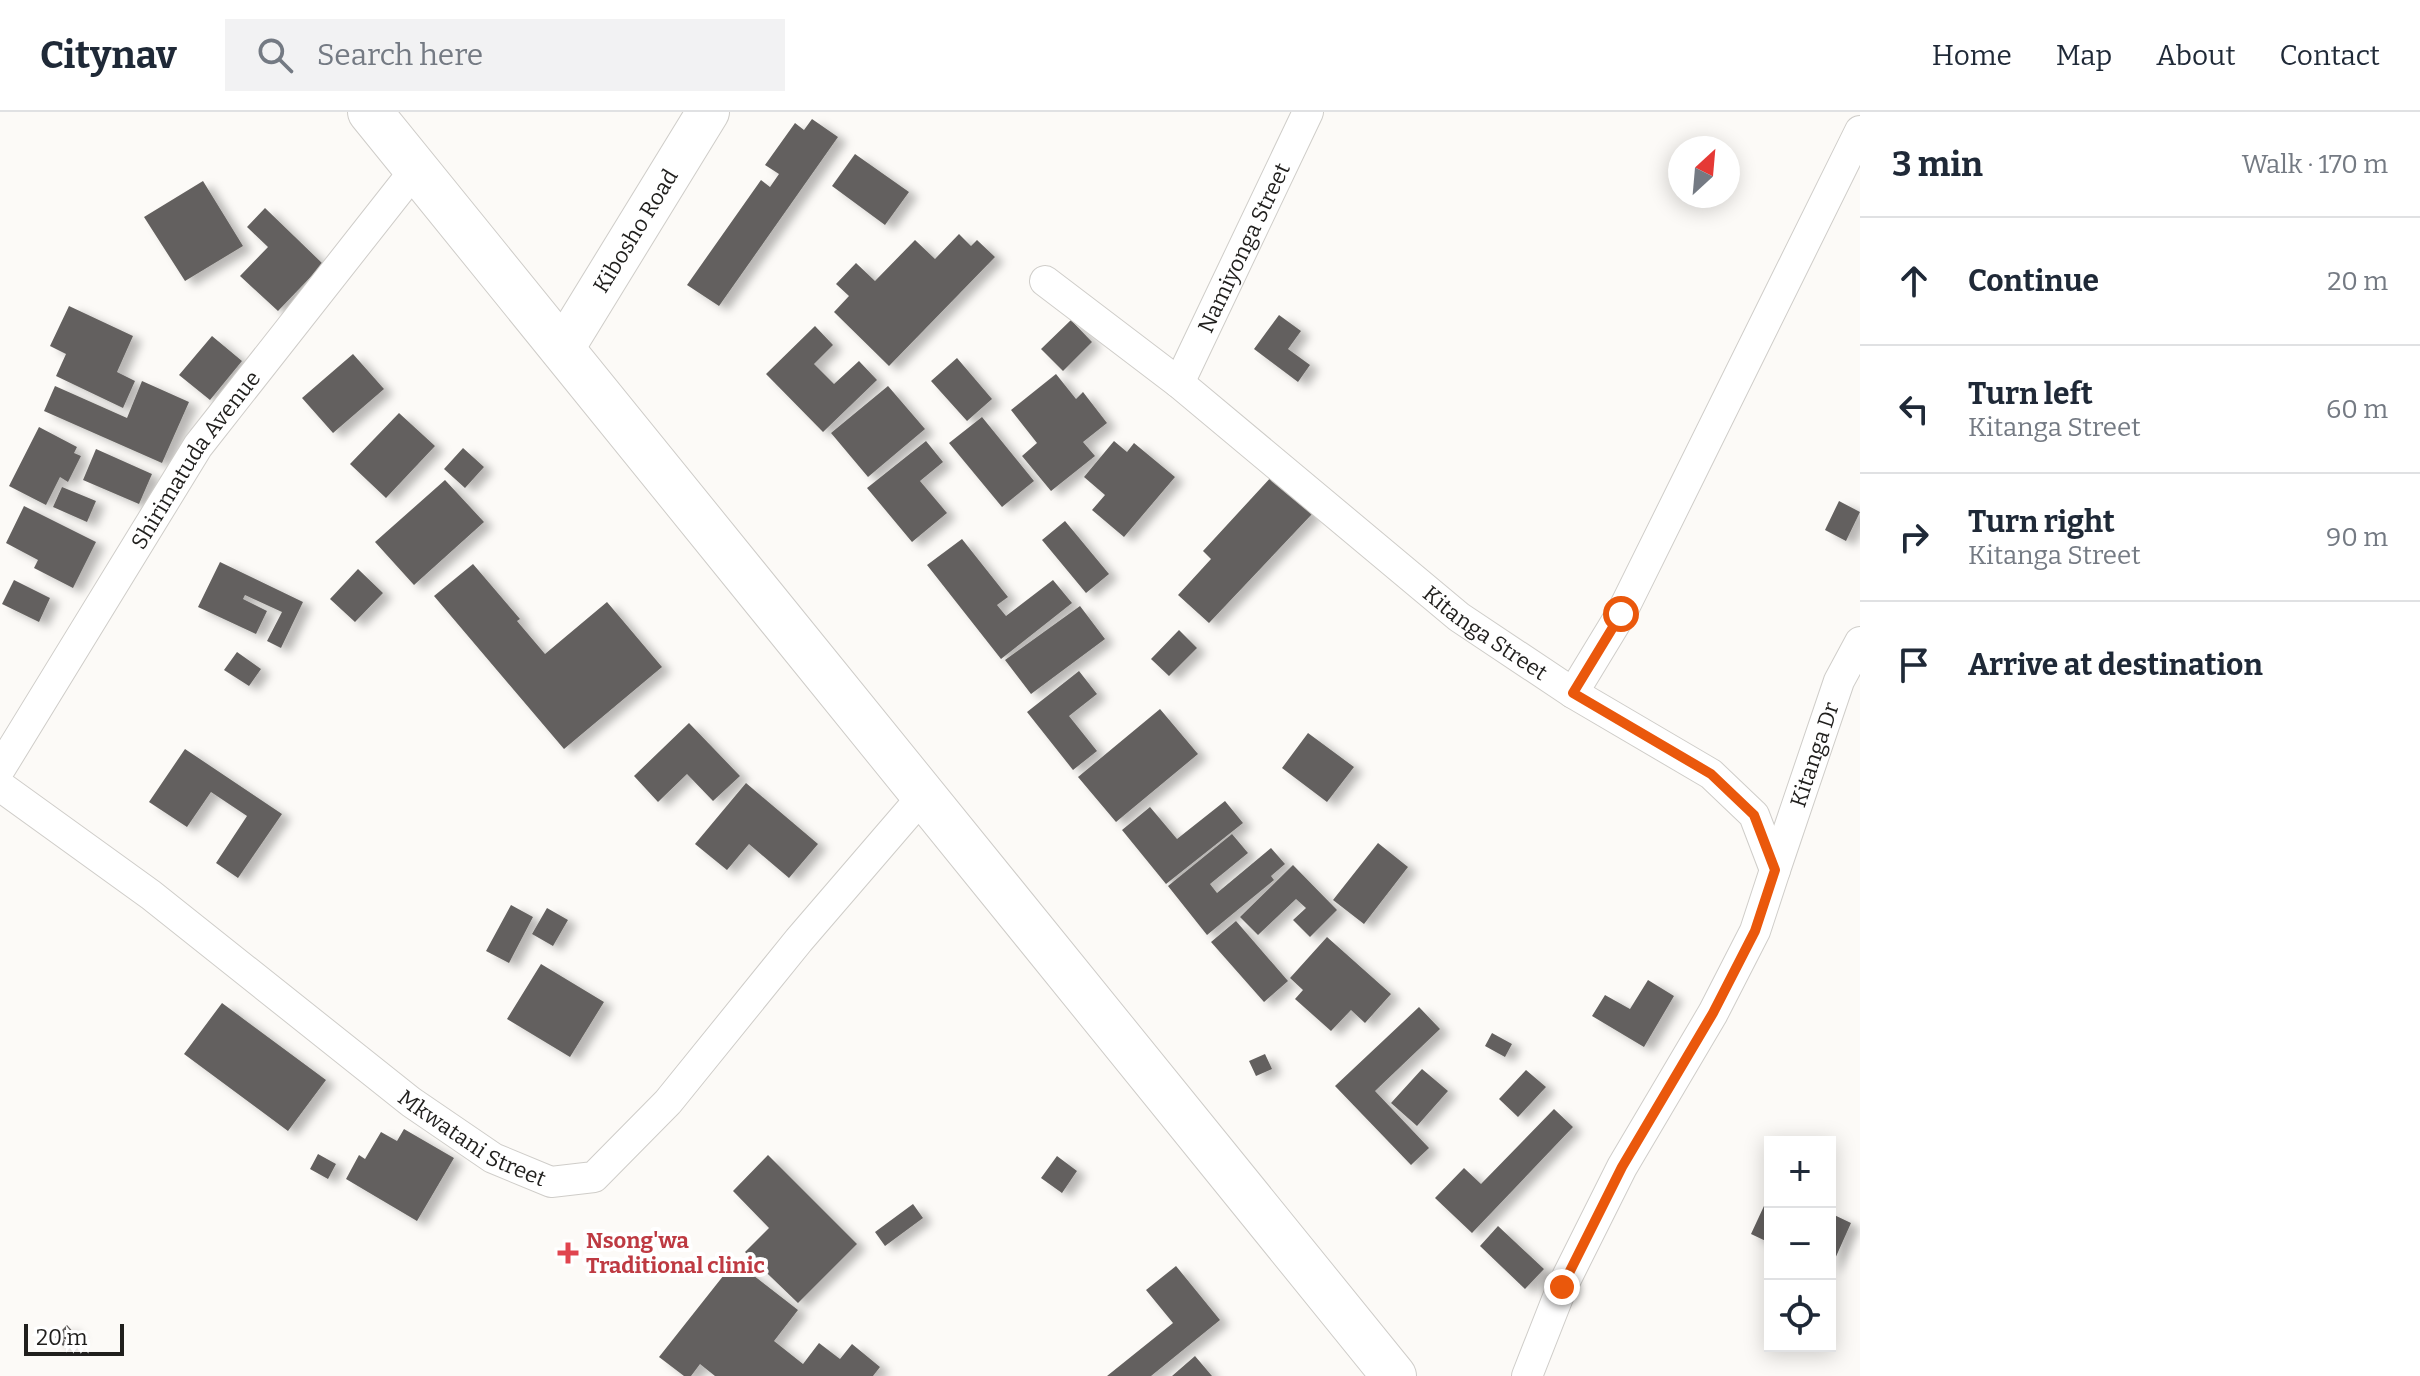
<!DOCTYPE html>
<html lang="en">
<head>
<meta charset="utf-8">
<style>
	:root { --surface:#fff; --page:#f2f2f3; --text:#1f2937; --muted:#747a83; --line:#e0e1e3 }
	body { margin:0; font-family:Bitter,serif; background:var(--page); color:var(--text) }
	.controls { position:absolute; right:24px; bottom:24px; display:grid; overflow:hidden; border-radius:0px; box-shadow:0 4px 20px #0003 }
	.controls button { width:72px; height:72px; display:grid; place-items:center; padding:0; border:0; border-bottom:2px solid var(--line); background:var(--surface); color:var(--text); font:40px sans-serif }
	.compass { position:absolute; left:1668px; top:24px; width:72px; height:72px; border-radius:50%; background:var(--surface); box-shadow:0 4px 20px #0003; rotate:26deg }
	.scale { position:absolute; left:24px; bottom:20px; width:100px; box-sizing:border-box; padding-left:8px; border:4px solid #201f1d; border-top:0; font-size:22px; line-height:28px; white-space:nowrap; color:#201f1d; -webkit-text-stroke:6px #fff; paint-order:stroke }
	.stop { position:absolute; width:24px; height:24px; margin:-18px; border:6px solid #ea580c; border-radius:50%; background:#fff }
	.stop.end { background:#ea580c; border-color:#fff; box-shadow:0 2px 8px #0008 }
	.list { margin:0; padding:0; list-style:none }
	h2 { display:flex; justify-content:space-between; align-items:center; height:104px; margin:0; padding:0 32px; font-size:34px }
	h2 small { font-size:26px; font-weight:400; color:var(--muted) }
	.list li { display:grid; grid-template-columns:52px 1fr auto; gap:24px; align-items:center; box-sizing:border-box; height:128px; padding:0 32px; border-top:2px solid var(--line) }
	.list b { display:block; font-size:30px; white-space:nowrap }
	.list p { margin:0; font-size:26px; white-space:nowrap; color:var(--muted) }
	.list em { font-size:26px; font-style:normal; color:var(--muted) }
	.icon { flex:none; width:44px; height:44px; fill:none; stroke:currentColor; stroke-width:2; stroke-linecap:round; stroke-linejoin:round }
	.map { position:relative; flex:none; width:1860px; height:1264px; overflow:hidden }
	header { display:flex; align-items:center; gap:48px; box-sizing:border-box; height:112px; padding:0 40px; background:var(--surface); border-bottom:2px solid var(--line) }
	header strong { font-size:38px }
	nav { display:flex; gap:44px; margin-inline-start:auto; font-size:28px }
	.search { width:560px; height:72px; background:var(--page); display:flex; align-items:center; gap:20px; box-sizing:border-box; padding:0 28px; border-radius:0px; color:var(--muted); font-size:30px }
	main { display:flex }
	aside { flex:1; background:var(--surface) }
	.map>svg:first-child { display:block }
</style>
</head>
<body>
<header>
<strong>Citynav</strong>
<div class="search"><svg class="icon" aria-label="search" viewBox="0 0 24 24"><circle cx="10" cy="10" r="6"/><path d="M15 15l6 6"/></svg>Search here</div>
<nav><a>Home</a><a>Map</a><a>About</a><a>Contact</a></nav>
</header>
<main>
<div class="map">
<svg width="1860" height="1264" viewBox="0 0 1860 1264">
	<defs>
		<filter id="shadow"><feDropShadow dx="9" dy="5" stdDeviation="4" flood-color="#0004"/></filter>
	</defs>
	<rect width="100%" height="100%" fill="#fcfaf7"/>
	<path fill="#64615f" filter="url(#shadow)" d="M812 7 838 25 719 194 687 173 761 68 770 75 779 62 765 53 795 11 804 18Z
		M855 42 909 80 885 113 832 74Z
		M203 69 243 134 185 169 144 105Z
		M265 96 323 152 278 199 240 164 268 135 247 115Z
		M959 122 971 134 977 128 995 145 889 254 834 200 849 184 836 172 856 151 875 169 915 128 935 147Z
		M69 194 133 224 117 260 135 269 123 296 56 264 66 242 50 234Z
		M1279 203 1301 219 1288 237 1310 253 1298 270 1254 237Z
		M1071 208 1092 230 1063 259 1041 237Z
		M815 214 833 233 814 252 834 272 859 249 877 268 823 320 766 262Z
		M212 224 242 249 210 288 179 263Z
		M353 242 384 277 333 321 302 286Z
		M957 246 992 287 967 309 931 269Z
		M1056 262 1076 287 1083 280 1107 311 1083 330 1095 344 1051 379 1022 344 1037 331 1011 298Z
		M142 269 189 290 162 351 44 299 55 274 127 306Z
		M888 274 925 317 868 365 831 321Z
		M399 301 435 334 386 386 350 352Z
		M982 305 1034 369 1002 395 949 331Z
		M39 315 77 335 74 341 81 344 68 370 60 365 46 393 9 374Z
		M926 329 943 350 920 369 947 401 912 430 867 376Z
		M1114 329 1127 340 1134 331 1175 365 1124 425 1092 398 1105 383 1084 365Z
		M463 336 484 355 465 376 444 357Z
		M96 337 152 362 139 392 83 368Z
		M1273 363 1313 401 1209 511 1178 483 1211 447 1203 439Z
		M445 368 484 410 414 473 375 430Z
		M62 375 96 389 87 410 53 395Z
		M1839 389 1860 400 1846 429 1825 418Z
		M24 394 96 430 73 476 34 456 38 448 6 431Z
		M1065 409 1109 462 1086 481 1042 428Z
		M962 427 1008 485 997 493 1006 504 1053 468 1072 491 1001 547 927 453Z
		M220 450 303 490 281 536 267 529 282 500 245 483 243 487 267 499 256 522 198 495Z
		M473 452 520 507 517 509 545 542 607 490 662 555 564 637 434 484Z
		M358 457 383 481 355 510 330 487Z
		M14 468 50 486 39 510 2 492Z
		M1080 494 1105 527 1031 582 1005 548Z
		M1179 518 1197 536 1169 564 1151 547Z
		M237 540 261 557 249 574 224 558Z
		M1079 559 1097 582 1069 604 1097 639 1073 658 1027 600Z
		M1160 597 1198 642 1116 710 1078 665Z
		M689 611 740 664 713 689 687 662 658 690 634 664Z
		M1308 621 1354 655 1327 690 1282 656Z
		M185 637 282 702 238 766 216 751 247 704 211 680 187 715 149 690Z
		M746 671 818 732 789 766 749 732 727 758 695 732Z
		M1225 689 1243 711 1166 772 1122 718 1150 695 1177 727Z
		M1232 722 1248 741 1210 772 1217 781 1271 736 1285 752 1271 764 1274 768 1207 823 1168 774Z
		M1378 731 1408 755 1364 812 1333 788Z
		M1293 753 1337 798 1310 825 1293 808 1306 796 1296 787 1258 823 1240 805Z
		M511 793 533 805 509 851 486 839Z
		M547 796 568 808 553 834 532 822Z
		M1236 809 1288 869 1264 890 1211 830Z
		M1327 825 1391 882 1365 911 1351 898 1331 919 1295 887 1303 878 1290 866Z
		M541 852 604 890 570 945 507 907Z
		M1648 868 1674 884 1644 935 1592 904 1605 883 1630 897Z
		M222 891 326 968 288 1019 184 942Z
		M1419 895 1440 917 1375 979 1429 1036 1411 1053 1335 974Z
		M1492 921 1512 932 1505 945 1485 934Z
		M1265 942 1272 957 1256 964 1249 949Z
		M1422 957 1448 979 1417 1014 1391 991Z
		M1526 958 1546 975 1518 1005 1499 987Z
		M1554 997 1573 1015 1472 1121 1435 1086 1464 1056 1481 1072Z
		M404 1017 454 1046 417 1109 346 1067 359 1043 365 1047 381 1020 397 1029Z
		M318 1042 336 1052 328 1067 310 1057Z
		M768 1043 857 1132 798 1191 745 1140 769 1116 733 1079Z
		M1057 1044 1077 1059 1062 1081 1041 1066Z
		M1770 1081V1131L1751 1122Z
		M913 1092 923 1106 885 1134 875 1120Z
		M1830 1101 1851 1111 1830 1158Z
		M1498 1114 1544 1157 1525 1177 1480 1134Z
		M735 1149 798 1198 774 1229 803 1252 819 1231 840 1247 852 1232 880 1255 873 1264H715L700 1252 691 1264H684L659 1245Z
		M1176 1154 1220 1208 1151 1264H1107L1173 1211 1146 1178Z
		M67 1213 76 1223 63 1234 55 1225Z
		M1195 1244 1212 1264H1172Z"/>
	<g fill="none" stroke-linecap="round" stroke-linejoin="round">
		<defs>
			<g id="street">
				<path id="s1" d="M1045 169 1179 271 1459 505 1573 581 1711 662 1754 703 1775 758 1755 819 1713 901 1622 1055 1562 1175 1527 1264"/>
				<path id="s2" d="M1179 271 1308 0"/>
				<path d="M1573 581 1621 502 1860 19"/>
				<path id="s3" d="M0 657 198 334 415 58"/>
				<path id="s4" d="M0 674 151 783 411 990 493 1046 551 1070 594 1065 668 990 799 828 922 685"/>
				<path id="s5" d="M1775 758 1839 569 1860 530"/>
			</g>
			<g id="secondary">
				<path id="s6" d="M562 238 708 0"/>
			</g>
			<path id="highway" d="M370 0 1394 1264"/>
		</defs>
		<use href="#street" stroke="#cfcdc9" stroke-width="32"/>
		<use href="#secondary" stroke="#cfcdc9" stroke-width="44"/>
		<use href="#highway" stroke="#cfcdc9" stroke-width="46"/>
		<use href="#street" stroke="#fff" stroke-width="30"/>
		<use href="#secondary" stroke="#fff" stroke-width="42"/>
		<use href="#highway" stroke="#fff" stroke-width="44"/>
	</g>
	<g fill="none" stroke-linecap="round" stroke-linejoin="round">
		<path stroke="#ea580c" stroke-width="10" d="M1562 1175 1622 1055 1713 901 1755 819 1775 758 1754 703 1711 662 1573 581 1621 502"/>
	</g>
	<path fill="#e0444e" stroke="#fff" stroke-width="3" d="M564 1129h8v8h8v8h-8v8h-8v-8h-8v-8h8z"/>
	<g text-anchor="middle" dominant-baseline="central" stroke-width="8" stroke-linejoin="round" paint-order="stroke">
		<g font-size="22" fill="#201f1d" stroke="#fff">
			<text stroke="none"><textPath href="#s6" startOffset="140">Kibosho Road</textPath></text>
			<text stroke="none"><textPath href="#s2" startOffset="150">Namiyonga Street</textPath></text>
			<text stroke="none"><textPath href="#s3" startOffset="366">Shirimatuda Avenue</textPath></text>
			<text stroke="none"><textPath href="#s1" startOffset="564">Kitanga Street</textPath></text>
			<text stroke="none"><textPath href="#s5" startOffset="122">Kitanga Dr</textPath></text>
			<text stroke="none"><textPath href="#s4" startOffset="590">Mkwatani Street</textPath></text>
		</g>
		<g font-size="22" font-weight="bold" fill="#be3a42" stroke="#fff" text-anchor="start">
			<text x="586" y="1128">Nsong'wa<tspan x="586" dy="25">Traditional clinic</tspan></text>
		</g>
	</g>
</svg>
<div class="controls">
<button>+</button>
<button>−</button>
<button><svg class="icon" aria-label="locate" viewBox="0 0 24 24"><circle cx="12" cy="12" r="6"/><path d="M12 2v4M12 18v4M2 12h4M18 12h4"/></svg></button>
</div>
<svg class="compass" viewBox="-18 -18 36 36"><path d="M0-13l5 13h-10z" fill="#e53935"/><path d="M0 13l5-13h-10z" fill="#747a83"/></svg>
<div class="scale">20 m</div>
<div class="stop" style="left:1621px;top:502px"></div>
<div class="stop end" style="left:1562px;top:1175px"></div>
</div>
<aside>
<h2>3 min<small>Walk · 170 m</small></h2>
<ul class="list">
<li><svg class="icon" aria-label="ahead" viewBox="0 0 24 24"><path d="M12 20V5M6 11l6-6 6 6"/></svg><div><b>Continue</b></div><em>20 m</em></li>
<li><svg class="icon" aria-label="left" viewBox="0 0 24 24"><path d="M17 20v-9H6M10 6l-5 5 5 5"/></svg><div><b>Turn left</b><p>Kitanga Street</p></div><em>60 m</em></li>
<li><svg class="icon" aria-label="right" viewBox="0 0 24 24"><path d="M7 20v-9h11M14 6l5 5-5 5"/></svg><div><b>Turn right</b><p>Kitanga Street</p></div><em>90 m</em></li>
<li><svg class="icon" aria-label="arrive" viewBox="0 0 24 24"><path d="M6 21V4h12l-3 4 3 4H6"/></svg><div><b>Arrive at destination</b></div></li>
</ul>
</aside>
</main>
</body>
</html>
